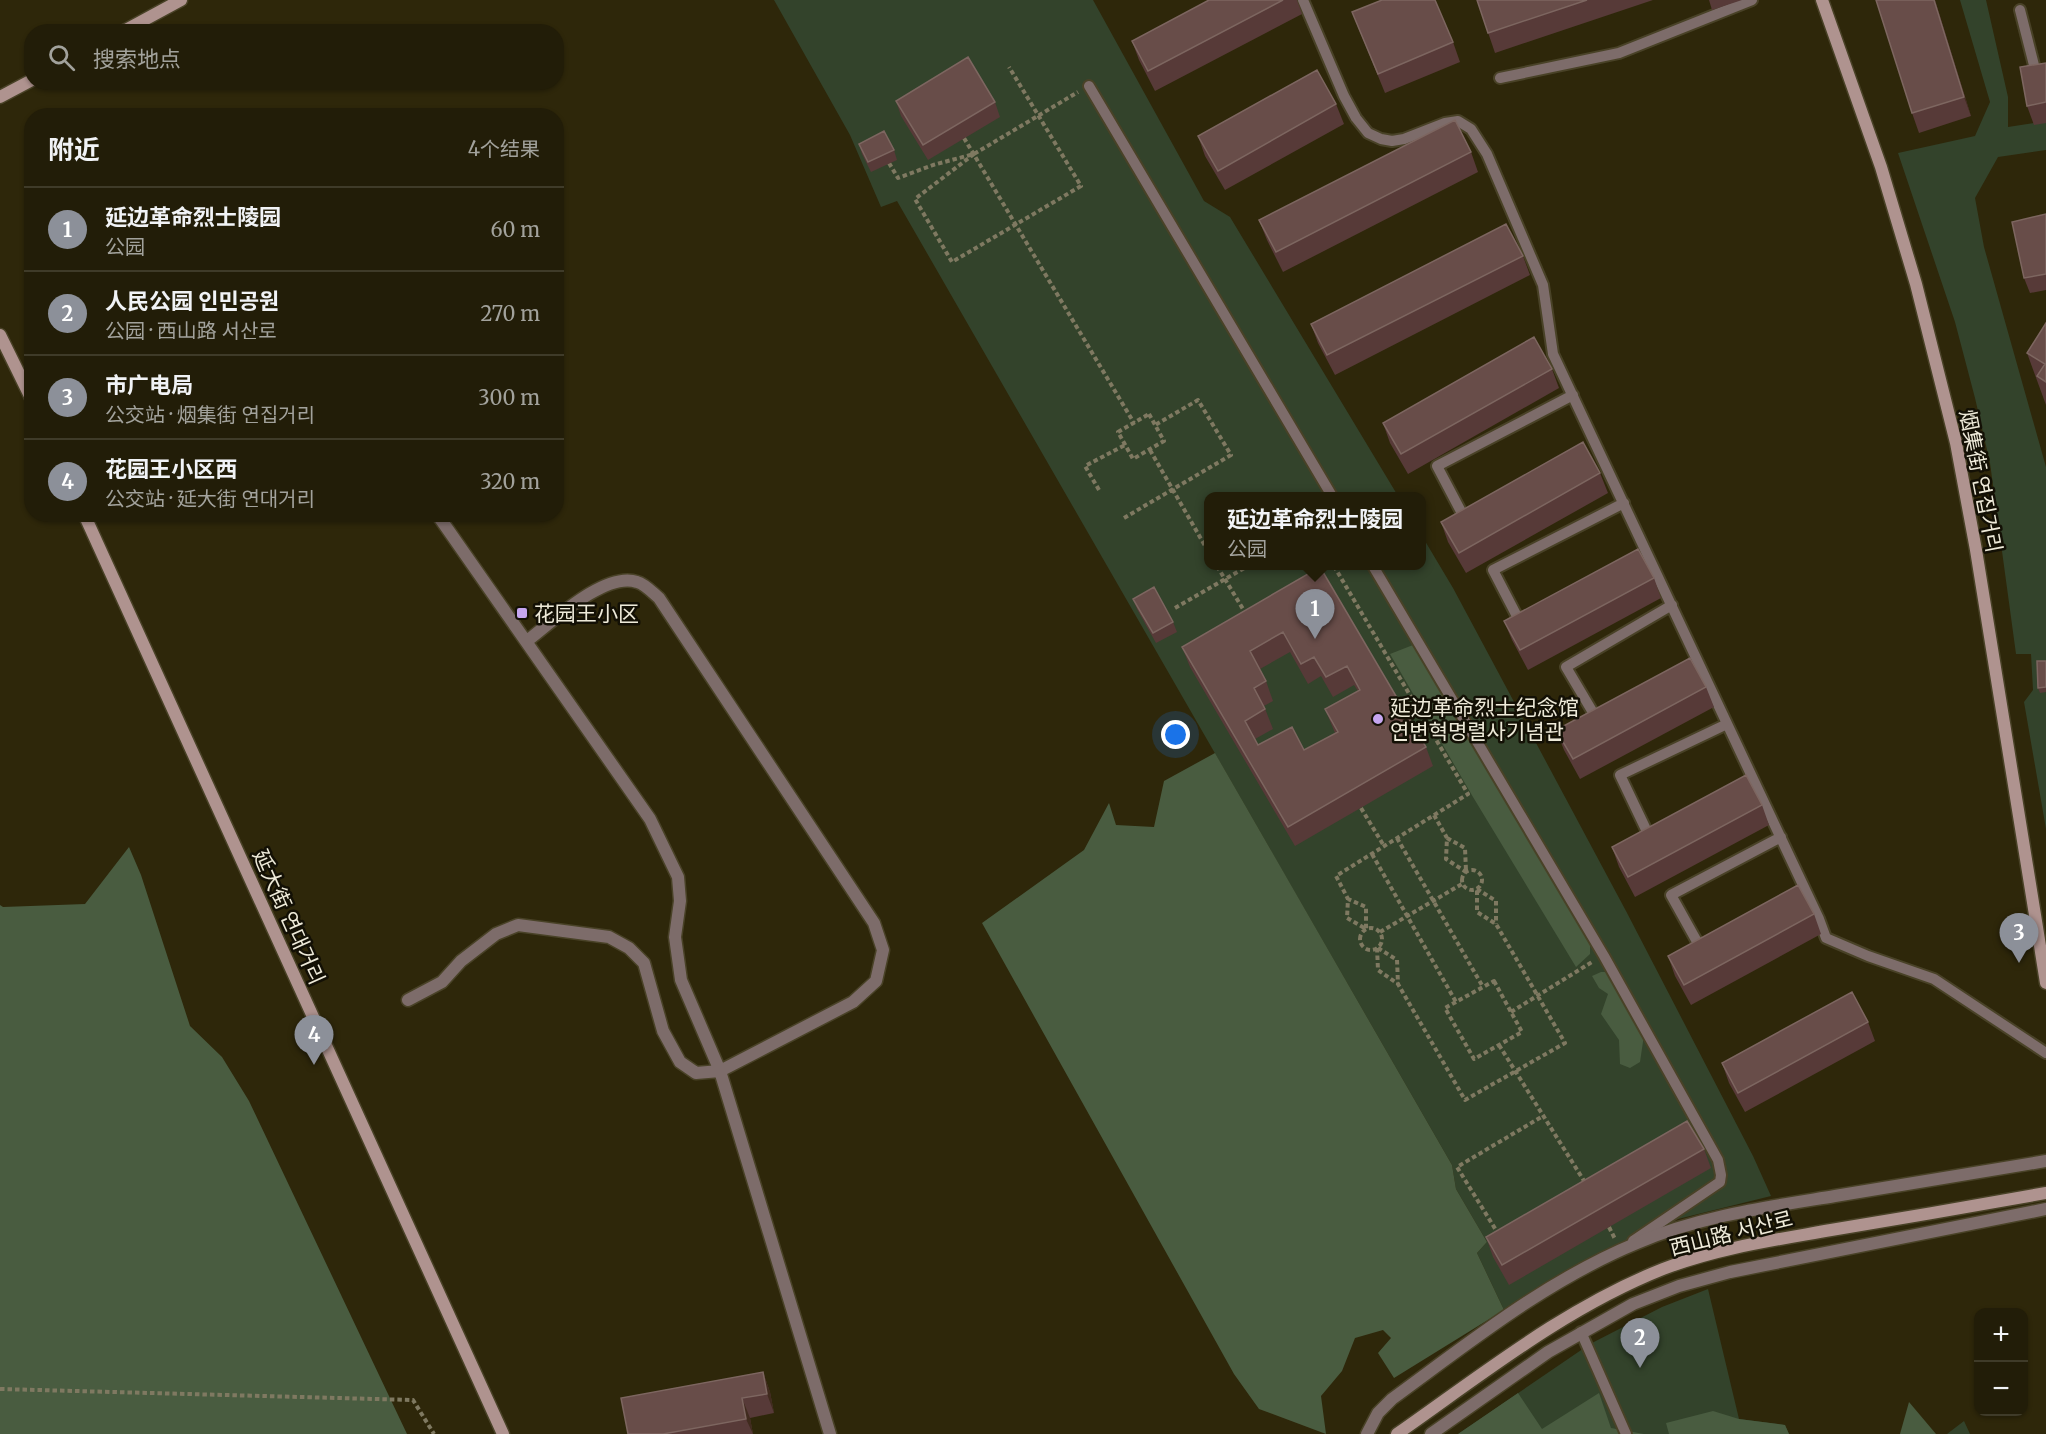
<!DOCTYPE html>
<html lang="zh">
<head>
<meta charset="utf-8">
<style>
	:root { --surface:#221d08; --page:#2e2a16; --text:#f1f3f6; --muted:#a2a29c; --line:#3f3b29; --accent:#8c9099 }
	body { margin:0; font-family:Merriweather,"Noto Sans SC","Noto Sans KR",serif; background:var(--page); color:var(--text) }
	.controls { position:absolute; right:18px; bottom:18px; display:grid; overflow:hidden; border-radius:12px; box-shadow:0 2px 4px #0004 }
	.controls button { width:54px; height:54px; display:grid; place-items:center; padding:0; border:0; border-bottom:2px solid var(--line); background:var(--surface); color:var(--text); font:30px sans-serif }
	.you { position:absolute; left:1176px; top:735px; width:21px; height:21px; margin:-15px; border:4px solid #fff; border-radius:50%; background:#1a73e8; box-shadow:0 0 0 9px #1a73e833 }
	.badge { display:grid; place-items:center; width:39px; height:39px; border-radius:50%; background:var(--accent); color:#fff; font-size:20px; font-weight:700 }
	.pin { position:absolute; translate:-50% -50px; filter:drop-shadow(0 2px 3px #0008) }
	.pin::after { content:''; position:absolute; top:32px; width:21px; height:18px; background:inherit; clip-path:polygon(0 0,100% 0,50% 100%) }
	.popup { position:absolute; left:1204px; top:492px; width:222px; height:78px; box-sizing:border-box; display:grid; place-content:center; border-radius:12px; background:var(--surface); filter:drop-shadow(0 2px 4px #0005); font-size:20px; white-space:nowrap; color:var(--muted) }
	.popup b { font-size:22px; color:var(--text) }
	.popup::after { content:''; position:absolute; left:50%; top:100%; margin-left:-12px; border:12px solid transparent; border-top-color:var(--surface) }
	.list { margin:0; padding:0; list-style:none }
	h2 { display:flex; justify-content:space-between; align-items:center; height:78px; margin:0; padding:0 24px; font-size:26px }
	h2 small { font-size:20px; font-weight:400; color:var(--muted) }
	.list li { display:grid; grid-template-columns:39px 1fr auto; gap:18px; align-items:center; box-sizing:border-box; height:84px; padding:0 24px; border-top:2px solid var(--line) }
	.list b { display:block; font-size:22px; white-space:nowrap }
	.list p { margin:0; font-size:20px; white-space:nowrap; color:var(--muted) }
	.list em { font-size:20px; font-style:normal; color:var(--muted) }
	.icon { flex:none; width:33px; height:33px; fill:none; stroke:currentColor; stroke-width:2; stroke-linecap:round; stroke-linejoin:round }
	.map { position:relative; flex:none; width:2046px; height:1434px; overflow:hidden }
	.search { position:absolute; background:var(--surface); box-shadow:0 2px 4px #0004; left:24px; top:24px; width:540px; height:66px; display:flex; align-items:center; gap:15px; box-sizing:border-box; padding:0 21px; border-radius:24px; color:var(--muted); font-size:22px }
	.panel { position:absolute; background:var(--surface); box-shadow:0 2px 4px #0004; left:24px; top:108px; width:540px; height:414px; border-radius:24px }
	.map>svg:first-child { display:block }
</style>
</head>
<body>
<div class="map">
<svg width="2046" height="1434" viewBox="0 0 2046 1434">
	<rect width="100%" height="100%" fill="#2e270a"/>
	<path fill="#33432b" d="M774 0H1093L1204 201 1230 217 1398 496H1208V566H1422V536L1453 588 1626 911 1753 1156 1771 1196 1674 1220 1635 1237 1504 1310 1477 1253 1487 1242 1456 1189 1452 1165 897 201 881 207 850 135Z
		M1960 0H1986L2008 97V127L2046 121V150L1998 157 1975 198 1984 247 2046 467V829L2024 702 2033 690 2031 654H2016L1990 463 1975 398 1955 322 1898 153 1975 136 1990 102Z
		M1708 1289 1739 1419 1785 1425 1789 1434H1458L1590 1344 1662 1307Z
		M1964 1421 1970 1434H1947Z"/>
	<path fill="#495c40" d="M1413 645 1590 940V954L1576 967 1473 797 1390 654Z
		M1215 753 1452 1165 1456 1189 1487 1242 1477 1253 1504 1310 1394 1378 1378 1353 1391 1338 1383 1330 1355 1338 1342 1371 1321 1396 1326 1434 1259 1409 1234 1374 982 923 1084 850 1109 803 1116 825 1154 827 1164 781Z
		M129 847 141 875 190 1026 222 1057 249 1101 407 1434H0V905L3 907 85 904Z
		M1601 972H1608L1644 1035 1640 1062 1630 1068 1620 1064 1619 1040 1601 1014 1608 994 1599 988 1592 976Z
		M1518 1393 1542 1429 1599 1393 1611 1428 1644 1434H1458Z
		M1909 1402 1936 1434H1900Z
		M1713 1411 1739 1419 1785 1425 1789 1434H1669L1666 1423Z"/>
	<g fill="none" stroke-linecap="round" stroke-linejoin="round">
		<defs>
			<path id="lane" d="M1303 0 1344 96 1356 118 1368 133 1381 139 1392 141 1404 139 1445 123 1458 121 1471 129 1487 154 1543 285 1553 354 1819 919 1826 938 1868 956 1934 979 2046 1053
				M2020 10 2037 77 2046 75
				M1500 78 1619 53 1752 0
				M1089 86 1332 496
				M1466 521 1437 466 1573 395
				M1373 566 1604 956 1718 1160 1721 1175 1720 1182 1633 1241
				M1522 626 1493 570 1624 503
				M1598 721 1566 667 1672 605
				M1651 840 1620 775 1727 724
				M1704 946 1700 947 1671 895 1781 837
				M1581 1332 1626 1434"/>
			<path id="street" d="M437 514 650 819 678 877 680 901 675 937 681 980 720 1071 830 1434
				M408 1000 442 982 461 961 496 934 518 925 609 937 629 948 644 963 663 1031 680 1062 696 1073 720 1071 853 1002 876 981 883 950 874 923 659 598C653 593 645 584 637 582 605 571 552 622 527 641
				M1367 1434 1378 1413 1392 1399C1470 1342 1547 1280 1637 1243 1700 1216 1768 1207 1835 1196 1906 1184 1976 1172 2046 1161
				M1431 1434 1548 1352 1633 1304 1679 1286 1730 1272 2046 1209"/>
			<path id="secondary" d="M1822 0 1881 167 1916 284 1956 443 1976 550 2046 983
				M122 32 181 0
				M0 97 32 80
				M0 335 32 400
				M84 514 503 1434
				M1397 1434C1483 1374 1565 1308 1663 1269 1717 1248 1775 1240 1831 1230 1903 1218 1974 1206 2046 1193"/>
		</defs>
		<use href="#lane" stroke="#494227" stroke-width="14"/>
		<use href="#street" stroke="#494227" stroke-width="15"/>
		<use href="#secondary" stroke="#494227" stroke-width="15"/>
		<path stroke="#7f7961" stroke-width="4" stroke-dasharray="4.5 3" stroke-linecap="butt" d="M964 138 1134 423
			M974 154 915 199 952 262 1081 186 1009 67
			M889 163 898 178 933 165 974 154 1078 92
			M1149 414 1164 441 1133 459 1118 432Z
			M1150 450 1208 551
			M1099 490 1085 466 1125 445
			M1124 518 1231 455 1198 400 1155 425
			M1217 566 1246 614
			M1334 566 1468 794 1336 876 1348 899 1347 918 1366 929V907L1348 899
			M1175 608 1248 566
			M1361 808 1384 846
			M1434 815 1447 838 1446 859 1466 872
			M1397 838 1483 987
			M1447 838 1465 848 1466 871
			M1372 854 1456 1002
			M1462 880a10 10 0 1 1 20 0a10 10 0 1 1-20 0Z
			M1477 889 1496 901V924
			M1360 939a11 11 0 1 1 22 0a11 11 0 1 1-22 0Z
			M1380 932 1462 884
			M1377 948 1378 970 1398 984 1465 1100 1565 1043 1496 924 1477 912V889
			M1378 948 1397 960 1398 984
			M1494 981 1522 1032 1474 1059 1445 1008Z
			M1511 1012 1592 962
			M1499 1045 1586 1184
			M1609 1227 1615 1239
			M1499 1235 1457 1167 1543 1116
			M0 1389 413 1400 434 1434"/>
		<use href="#lane" stroke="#7d6c6a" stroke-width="10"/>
		<use href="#street" stroke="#7d6c6a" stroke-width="12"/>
		<use href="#secondary" stroke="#af938f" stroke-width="12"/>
	</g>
	<path fill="#573a38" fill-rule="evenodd" d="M1209 0H1297L1302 14 1155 91 1139 60 1132 41Z
		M1477 0H1653L1495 53Z
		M1709 0H1742L1712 10Z
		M1876 0H1935L1971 116 1919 133 1912 113Z
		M1352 12 1453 42 1460 62 1385 93 1360 32Z
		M2046 63V123L2034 125 2027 106Z
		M896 101 995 102 1000 117 928 160 901 116Z
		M1336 104 1344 124 1225 190 1205 156 1198 136Z
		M859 144 894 150 897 160 871 172 862 154Z
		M1471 152 1478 172 1283 272 1267 240 1259 220Z
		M2046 214V290L2030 293 2024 278Z
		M1523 256 1530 275 1335 375 1318 343 1311 324Z
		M2046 323V405L2027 353Z
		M1552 369 1559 388 1408 474 1390 443 1383 423Z
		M1600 473 1608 493 1466 573 1448 542 1441 522Z
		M1320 567 1426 747 1433 766 1295 846 1190 667 1182 647ZM1290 652 1308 684 1321 676 1333 697 1354 685 1358 691 1325 709 1335 733 1304 750 1258 745 1255 739 1273 729 1264 706 1273 701 1266 681 1260 669Z
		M1654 578 1661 598 1528 670 1512 640 1504 621Z
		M1133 599 1173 622 1177 632 1156 643 1137 609Z
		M2046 661V692L2040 693 2038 688Z
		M1706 687 1714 707 1580 779 1564 750 1556 730Z
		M1762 805 1769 825 1635 897 1619 867 1612 847Z
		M1814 914 1821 934 1691 1005 1675 976 1668 956Z
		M1868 1022 1875 1041 1745 1112 1729 1083 1722 1063Z
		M1704 1149 1711 1168 1509 1285 1493 1257 1486 1237Z
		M763 1372 770 1392 774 1413 750 1418 753 1434H628Z"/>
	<path fill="#402b1e" d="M1934 0H1935L1971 116 1964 97Z
		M763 1372 770 1392 774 1413 767 1394Z
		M742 1398 750 1418 753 1434 746 1419Z"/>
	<path fill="#684d49" stroke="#7d6660" stroke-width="1.5" fill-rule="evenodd" d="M1209 0H1283L1148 71 1132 41Z
		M1382 0H1435L1453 42 1378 74 1352 12Z
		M1477 0H1587L1488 33Z
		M1876 0H1934L1964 97 1912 113Z
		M968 57 995 102 923 145 896 101Z
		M2046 63V102L2027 106 2020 67Z
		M1317 70 1336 104 1218 171 1198 136Z
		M1455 120 1471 152 1276 252 1259 220Z
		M884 131 894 150 868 162 859 144Z
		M2046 214V274L2024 278 2012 222Z
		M1506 224 1523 256 1327 355 1311 324Z
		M2046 323V382L2037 376 2045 364 2027 353Z
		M1534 337 1552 369 1401 454 1383 423Z
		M1583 442 1600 473 1459 553 1441 522Z
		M1638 549 1654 578 1520 650 1504 621Z
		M1320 567 1426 747 1288 827 1182 647ZM1283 632 1301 664 1314 657 1326 677 1347 666 1360 690 1325 709 1338 732 1304 750 1292 727 1258 745 1245 721 1265 709 1254 688 1266 681 1250 651Z
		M1154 587 1173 622 1153 633 1133 599Z
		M1690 658 1706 687 1573 759 1556 730Z
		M2037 661H2046V687L2038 688Z
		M1746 775 1762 805 1628 877 1612 847Z
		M1798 885 1814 914 1684 985 1668 956Z
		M1852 992 1868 1022 1738 1093 1722 1063Z
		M1687 1121 1704 1149 1502 1265 1486 1237Z
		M763 1372 767 1394 742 1398 746 1419 663 1434H628L621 1398Z"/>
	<g fill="#c6a6f0" stroke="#131005" stroke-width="2">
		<rect x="516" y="607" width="12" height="12" rx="3"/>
		<circle cx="1378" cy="719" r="6"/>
	</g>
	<g text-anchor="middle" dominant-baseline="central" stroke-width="5" stroke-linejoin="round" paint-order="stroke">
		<g font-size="21" fill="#eeead9" stroke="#131005">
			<text transform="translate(1981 481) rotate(79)">烟集街 연집거리</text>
			<text transform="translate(289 917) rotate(66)">延大街 연대거리</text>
			<text transform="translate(1731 1233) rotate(-14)">西山路 서산로</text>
		</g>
		<g font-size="21" fill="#eeead9" stroke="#131005" text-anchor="start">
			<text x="534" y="613">花园王小区</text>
			<text x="1390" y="707">延边革命烈士纪念馆<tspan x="1390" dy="24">연변혁명렬사기념관</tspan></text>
		</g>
	</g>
</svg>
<div class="controls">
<button>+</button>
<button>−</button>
</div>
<div class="you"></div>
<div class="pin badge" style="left:1315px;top:639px">1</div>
<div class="popup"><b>延边革命烈士陵园</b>公园</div>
<div class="pin badge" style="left:1640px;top:1368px">2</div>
<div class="pin badge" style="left:2019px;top:963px">3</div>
<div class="pin badge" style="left:314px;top:1065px">4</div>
<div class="search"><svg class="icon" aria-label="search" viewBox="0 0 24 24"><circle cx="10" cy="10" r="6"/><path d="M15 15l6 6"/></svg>搜索地点</div>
<section class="panel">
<h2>附近<small>4个结果</small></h2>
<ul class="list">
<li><span class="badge">1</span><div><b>延边革命烈士陵园</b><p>公园</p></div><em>60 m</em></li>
<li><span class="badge">2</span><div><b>人民公园 인민공원</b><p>公园 · 西山路 서산로</p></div><em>270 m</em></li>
<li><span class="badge">3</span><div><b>市广电局</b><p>公交站 · 烟集街 연집거리</p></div><em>300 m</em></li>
<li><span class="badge">4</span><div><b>花园王小区西</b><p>公交站 · 延大街 연대거리</p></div><em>320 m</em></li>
</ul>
</section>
</div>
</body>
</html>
